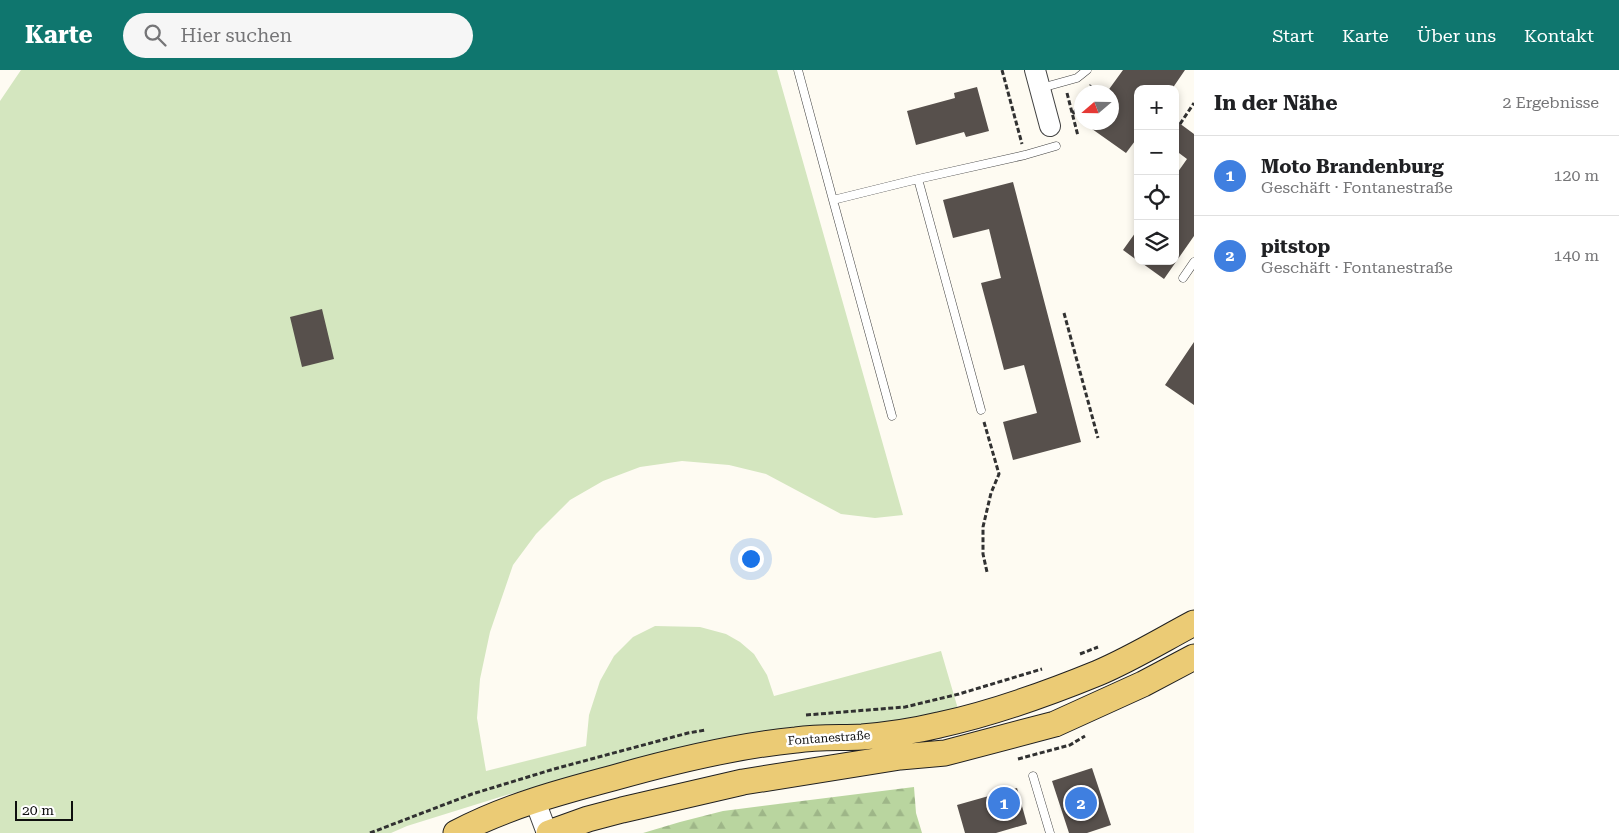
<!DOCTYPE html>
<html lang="de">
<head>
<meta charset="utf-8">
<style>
	:root { --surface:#fff; --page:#f6f6f6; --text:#202124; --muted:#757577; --line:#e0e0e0; --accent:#0f766e }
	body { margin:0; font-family:"Roboto Serif",serif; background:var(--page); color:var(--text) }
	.controls { position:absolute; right:15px; top:15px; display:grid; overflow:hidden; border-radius:10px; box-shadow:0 2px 8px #0003 }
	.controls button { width:45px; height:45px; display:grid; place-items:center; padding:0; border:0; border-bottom:1px solid var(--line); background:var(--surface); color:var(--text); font:25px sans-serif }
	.compass { position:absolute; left:1074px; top:15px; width:45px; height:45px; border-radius:50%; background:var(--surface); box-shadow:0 2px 8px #0003; rotate:250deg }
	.scale { position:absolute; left:15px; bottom:12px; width:58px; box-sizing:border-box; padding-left:5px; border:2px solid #0f0f0f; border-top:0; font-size:14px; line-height:18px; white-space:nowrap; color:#0f0f0f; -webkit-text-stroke:4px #fff; paint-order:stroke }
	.you { position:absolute; left:750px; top:488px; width:18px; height:18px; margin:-12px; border:4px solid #fff; border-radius:50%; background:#1a73e8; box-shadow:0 0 0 8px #1a73e833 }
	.badge { display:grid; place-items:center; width:32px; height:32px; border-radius:50%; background:var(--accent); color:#fff; font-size:16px; font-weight:700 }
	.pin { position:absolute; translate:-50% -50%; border:2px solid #fff; box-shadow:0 1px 5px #0006 }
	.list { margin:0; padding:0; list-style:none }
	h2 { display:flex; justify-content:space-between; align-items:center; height:65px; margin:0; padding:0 20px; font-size:21px }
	h2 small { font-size:16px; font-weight:400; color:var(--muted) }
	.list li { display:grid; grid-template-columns:32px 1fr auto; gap:15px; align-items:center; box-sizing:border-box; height:80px; padding:0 20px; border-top:1px solid var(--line) }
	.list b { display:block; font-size:19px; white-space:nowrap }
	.list p { margin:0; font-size:16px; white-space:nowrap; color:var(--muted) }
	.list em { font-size:16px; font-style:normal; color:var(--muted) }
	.icon { flex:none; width:28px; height:28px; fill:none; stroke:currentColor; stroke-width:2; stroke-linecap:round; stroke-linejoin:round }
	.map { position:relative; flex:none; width:1194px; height:763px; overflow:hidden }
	header { display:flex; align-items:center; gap:30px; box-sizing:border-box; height:70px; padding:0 25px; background:var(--accent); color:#fff }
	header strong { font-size:24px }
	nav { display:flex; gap:28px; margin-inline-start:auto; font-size:18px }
	.search { width:350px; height:45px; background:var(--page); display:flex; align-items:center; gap:12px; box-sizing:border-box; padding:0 18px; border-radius:28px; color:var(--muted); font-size:19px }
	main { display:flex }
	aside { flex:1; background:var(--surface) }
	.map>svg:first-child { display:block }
</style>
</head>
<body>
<header>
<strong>Karte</strong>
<div class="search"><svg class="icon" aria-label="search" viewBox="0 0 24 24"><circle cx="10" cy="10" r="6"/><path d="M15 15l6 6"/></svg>Hier suchen</div>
<nav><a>Start</a><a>Karte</a><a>Über uns</a><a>Kontakt</a></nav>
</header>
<main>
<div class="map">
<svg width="1194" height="763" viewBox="0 0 1194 763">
	<defs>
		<pattern id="forest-firs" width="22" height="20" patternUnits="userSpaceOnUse" patternTransform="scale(1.25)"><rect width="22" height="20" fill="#b9d59f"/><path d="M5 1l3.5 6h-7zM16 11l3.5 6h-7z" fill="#9eb688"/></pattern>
	</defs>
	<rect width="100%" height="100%" fill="#fefbf2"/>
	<path fill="#d4e6bf" d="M21 0H777L903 445 875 448 841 444 766 404 729 395 682 391 640 397 603 411 570 430 536 464 513 495 490 562 480 609 477 648 486 701 586 676 589 645 600 611 614 586 633 567 655 556 700 557 726 564 740 572 754 584 767 605 774 626 941 581 958 639 889 652 841 656 698 673 593 700 500 727 407 756 391 763H0V31Z"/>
	<path fill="url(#forest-firs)" d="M914 717 916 743 922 763H643L680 752 723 741Z"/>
	<path fill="#57504c" d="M1123 0H1185L1172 19H1138V67L1126 83 1085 54 1112 52V22H1107Z
		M977 17 989 61 966 67 964 62 916 75 907 41 955 28 954 23Z
		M1175 50 1194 64V166L1164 209 1139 191H1175V106L1187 89 1175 80Z
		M1013 112 1081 372 1013 390 1003 352 1037 343 1024 295 1004 300 993 258 981 213 1001 208 989 159 953 168 943 130Z
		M1138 159V191L1123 180Z
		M322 239 334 289 302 297 290 247Z
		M1194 272V335L1165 315Z
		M1092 698 1111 755 1087 763H1069L1052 711Z
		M1017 718 1027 754 996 763H965L957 735Z"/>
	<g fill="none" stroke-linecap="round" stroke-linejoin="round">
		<defs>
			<path id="service" d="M798 0 833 130
				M1041 18 1077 8 1087 0
				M918 109 981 340
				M1183 208 1194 192
				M892 346 833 130 918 109 1025 85 1056 76
				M1033 706 1050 763"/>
			<path id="tertiary" d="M1035 0 1050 56
				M535 731 547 763"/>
			<path id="primary" d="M456 763C505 737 560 722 613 708 673 691 734 676 796 670 818 667 840 668 862 667 888 665 914 661 939 655 990 644 1049 623 1098 603 1131 589 1162 570 1194 553
				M549 763 588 749 622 740 743 712 900 687 945 683 1055 654 1143 614 1194 587"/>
		</defs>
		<use href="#service" stroke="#424242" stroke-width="9"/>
		<use href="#tertiary" stroke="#424242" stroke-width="22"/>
		<use href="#primary" stroke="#202020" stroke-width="27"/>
		<path stroke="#313131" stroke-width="3" stroke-dasharray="5 2.5" stroke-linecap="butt" d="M1002 0 1022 74
			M1086 22 1091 15
			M1067 23 1078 66
			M1073 44 1082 30
			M1180 54 1194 33
			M1064 243 1098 368
			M984 352 999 404 991 423 983 457V484L987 502
			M1080 584 1098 577
			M806 645 905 637 959 624 1042 599
			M1018 689 1070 675 1085 666
			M370 763 472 724 554 699 688 663 706 660"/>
		<use href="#service" stroke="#fff" stroke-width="8"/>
		<use href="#tertiary" stroke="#fff" stroke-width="20"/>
		<use href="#primary" stroke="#ebcb75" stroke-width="25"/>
	</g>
	<g text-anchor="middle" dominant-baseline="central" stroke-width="5" stroke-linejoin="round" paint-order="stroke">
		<g font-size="12" fill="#0f0f0f" stroke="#fff">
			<text transform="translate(829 668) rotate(-4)">Fontanestraße</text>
		</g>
	</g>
</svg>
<div class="controls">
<button>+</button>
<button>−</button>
<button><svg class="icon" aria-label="locate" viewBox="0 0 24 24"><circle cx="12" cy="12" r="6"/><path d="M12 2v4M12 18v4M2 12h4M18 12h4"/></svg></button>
<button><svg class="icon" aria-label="layers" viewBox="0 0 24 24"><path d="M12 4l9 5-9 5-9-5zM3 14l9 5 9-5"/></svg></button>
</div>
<svg class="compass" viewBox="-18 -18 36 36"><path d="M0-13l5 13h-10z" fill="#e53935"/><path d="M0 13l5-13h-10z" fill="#757577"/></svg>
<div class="scale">20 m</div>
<div class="you"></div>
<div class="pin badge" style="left:1004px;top:733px;background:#3f7fe0">1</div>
<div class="pin badge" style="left:1081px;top:733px;background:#3f7fe0">2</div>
</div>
<aside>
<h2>In der Nähe<small>2 Ergebnisse</small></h2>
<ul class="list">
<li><span class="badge" style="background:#3f7fe0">1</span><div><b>Moto Brandenburg</b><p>Geschäft · Fontanestraße</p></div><em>120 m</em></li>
<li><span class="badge" style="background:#3f7fe0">2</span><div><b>pitstop</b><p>Geschäft · Fontanestraße</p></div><em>140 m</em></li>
</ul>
</aside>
</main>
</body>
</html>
